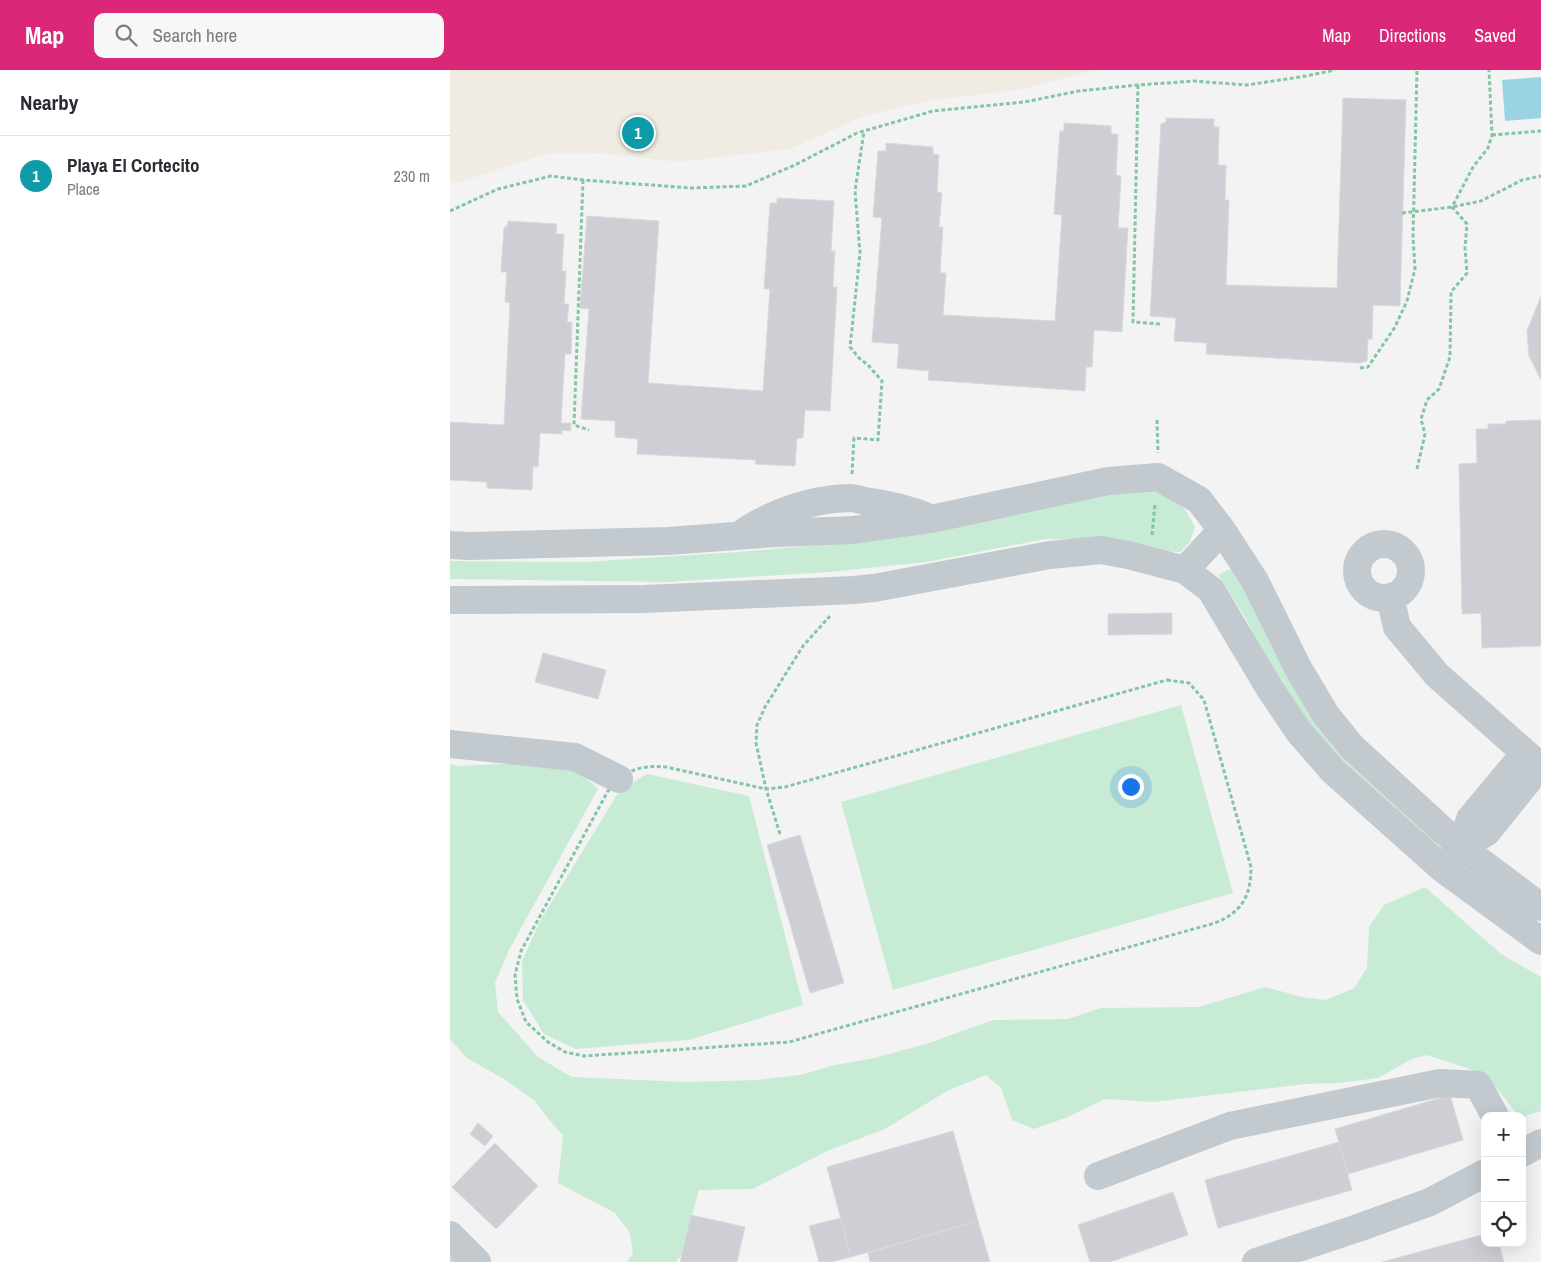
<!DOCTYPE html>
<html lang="en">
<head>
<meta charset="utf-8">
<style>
	:root { --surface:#fff; --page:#f7f7f7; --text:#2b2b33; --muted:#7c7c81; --line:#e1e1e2; --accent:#db2777 }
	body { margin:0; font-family:"Archivo Narrow",sans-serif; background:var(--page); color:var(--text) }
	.controls { position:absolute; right:15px; bottom:15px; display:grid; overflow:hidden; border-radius:10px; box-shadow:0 5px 20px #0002 }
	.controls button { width:45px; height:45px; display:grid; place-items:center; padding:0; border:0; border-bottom:1px solid var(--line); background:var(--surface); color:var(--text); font:25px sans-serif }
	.you { position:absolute; left:680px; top:716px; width:18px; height:18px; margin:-12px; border:4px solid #fff; border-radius:50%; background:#1a73e8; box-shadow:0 0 0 8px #1a73e833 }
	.badge { display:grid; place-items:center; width:32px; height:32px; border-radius:50%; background:var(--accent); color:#fff; font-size:16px; font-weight:700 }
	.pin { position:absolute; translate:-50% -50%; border:2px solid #fff; box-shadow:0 1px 5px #0006 }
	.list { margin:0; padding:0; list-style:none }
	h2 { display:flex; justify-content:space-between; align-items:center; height:65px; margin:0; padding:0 20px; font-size:21px }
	h2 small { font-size:16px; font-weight:400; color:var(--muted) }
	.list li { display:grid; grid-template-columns:32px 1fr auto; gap:15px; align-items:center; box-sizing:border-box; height:80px; padding:0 20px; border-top:1px solid var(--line) }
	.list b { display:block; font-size:19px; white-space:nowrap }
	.list p { margin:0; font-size:16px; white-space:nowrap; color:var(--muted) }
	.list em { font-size:16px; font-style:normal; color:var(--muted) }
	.icon { flex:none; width:28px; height:28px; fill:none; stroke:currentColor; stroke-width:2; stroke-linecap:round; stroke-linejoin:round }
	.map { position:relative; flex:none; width:1091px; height:1192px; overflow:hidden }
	header { display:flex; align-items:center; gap:30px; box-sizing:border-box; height:70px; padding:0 25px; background:var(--accent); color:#fff }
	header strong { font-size:24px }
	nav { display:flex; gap:28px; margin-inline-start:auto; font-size:18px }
	.search { width:350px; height:45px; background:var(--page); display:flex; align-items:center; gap:12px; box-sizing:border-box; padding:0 18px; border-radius:10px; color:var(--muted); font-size:19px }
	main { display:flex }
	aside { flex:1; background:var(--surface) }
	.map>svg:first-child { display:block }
</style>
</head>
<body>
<header>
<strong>Map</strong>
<div class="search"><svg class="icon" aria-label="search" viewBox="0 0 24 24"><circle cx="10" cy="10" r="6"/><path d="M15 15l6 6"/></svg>Search here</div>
<nav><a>Map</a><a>Directions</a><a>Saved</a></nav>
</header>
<main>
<aside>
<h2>Nearby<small></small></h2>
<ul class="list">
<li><span class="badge" style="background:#0f9aa8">1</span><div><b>Playa El Cortecito</b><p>Place</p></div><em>230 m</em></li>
</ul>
</aside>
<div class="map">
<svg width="1091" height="1192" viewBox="0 0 1091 1192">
	<rect width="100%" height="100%" fill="#f4f3f3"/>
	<path fill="#c8ebd5" d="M692 417 715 424 734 438 745 457 740 472 730 482 714 481 654 469H595L477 492 379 502 217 512 0 509V491L133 492 289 482 442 468Z
		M782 498 806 537 989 769 981 776 892 695 835 626 795 547 768 505Z
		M731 635 783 823 443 920 391 732Z
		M91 692 125 698 148 719 59 880 45 913 48 942 88 987 122 1007 236 1012 307 1010 350 1005 385 995 424 988 476 974 543 950 618 949 651 938 749 937 815 917 852 927 876 930 904 918 917 898 919 857 934 835 975 817 1051 884 1091 907V1041L1072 1047V1046H1069L1039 1009 1017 998 977 985 962 989 928 1008 889 1013 856 1014 703 1032 655 1029 618 1047 584 1059 562 1050 551 1018 536 1005 497 1021 435 1059 377 1081 303 1119 249 1120 231 1185 226 1192H177L183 1184 180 1163 165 1143 108 1113 113 1065 99 1050 85 1031 54 1009 17 988 0 969V694L8 696Z
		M197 704 299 726 353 935 239 970 125 979 94 964 73 930 72 891 90 851 170 720Z"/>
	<path fill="#f0ece3" d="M0 0H645L569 20 483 30 414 46 340 79 230 92 148 83 97 84 6 113H0Z"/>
	<path fill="#9ad4e2" d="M1091 7V48L1055 51 1052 10Z"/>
	<path fill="#cdcfd4" stroke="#d7d9dd" d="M893 28 956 30 950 236 923 235 922 269H918L917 291 910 293 756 284 757 273 724 271 726 248 700 246 711 54 716 52V48L764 49V57H769L768 95H776L775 130H779L776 215 887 218Z
		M614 53 661 56V64H668L666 105 671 106 668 158H678L672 262 644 260 642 297H636L635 321 478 310 479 301 447 298 449 274 422 272 432 148 423 147 428 81H436V73L483 77V84L489 85 487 122 492 123 489 157H493L490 203H496L493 245 605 251 612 145 604 144 610 61H614Z
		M327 128 384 131 381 181H385L383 217H387L380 341 355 340 353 368H347L345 396 305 394 306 390 187 384 188 369 165 367V351L131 349 139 239 130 238 137 146 209 151 198 313 313 321 320 219H314L320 133H327Z
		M58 151 107 154 106 164H114L112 201H116L114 234H119L117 252H122L121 284H115L111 353H121V361L112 360V364L90 363 88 397 83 396 82 420 37 418V412L0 410V352L54 355 60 233 55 232 57 202H51L54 157H57Z
		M1091 226V310L1079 286 1077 261Z
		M1091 350V576L1032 578 1031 543 1012 544 1009 394 1027 393 1026 359H1038V354H1056V351Z
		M722 543V564L658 565V544Z
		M93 583 156 600 148 629 85 612Z
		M350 765 394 913 360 923 317 775Z
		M1000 1025 1013 1070 898 1104 885 1059Z
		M28 1053 43 1066 35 1076 20 1064Z
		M503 1061 528 1151 401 1187 377 1097Z
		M889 1072 902 1120 768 1158 755 1110Z
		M45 1073 88 1116 46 1159 2 1117Z
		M723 1122 738 1165 660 1192H640L628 1155Z
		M241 1145 295 1157 287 1192H230Z
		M391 1148 401 1187 381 1192H369L359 1156Z
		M528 1151 540 1192H420L418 1183Z
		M1035 1164V1173H1049L1054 1192H932Z
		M0 1177 14 1192H0Z"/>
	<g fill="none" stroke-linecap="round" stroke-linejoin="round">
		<path stroke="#84c5a4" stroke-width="3" stroke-dasharray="4 2.5" stroke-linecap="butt" d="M688 15 683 252 711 254
			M1042 65 1091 61
			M133 110 124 355 139 360
			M0 141 48 119 101 106 133 110 241 118 296 116 345 95 407 63 483 41 574 32 629 21 688 15 744 11 797 15 856 6 885 0
			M952 143 1002 137 1031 131 1072 110 1091 106
			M910 298 918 297 945 257 957 231 965 199 963 167 967 0
			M707 350 708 383
			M967 399 975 364 971 349 977 330 989 319 1000 287 1001 222 1017 203 1015 178 1017 154 1002 137 1023 97 1038 78 1042 65 1039 0
			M402 404 404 368 428 370 432 311 418 295 409 288 400 277 410 183 405 121 414 61
			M702 465 705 434
			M717 610 739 613 754 630 801 797C801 826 792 842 765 853L339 972 134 986 115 982 98 972 76 952 67 929 65 905 71 881 158 721C176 700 188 695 216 697L316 719 335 717Z
			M330 764 316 719 306 673 307 655 315 637 353 576 380 546"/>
		<path stroke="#c2c9cf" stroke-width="28" d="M295 461C327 441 362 429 400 428 405 428 410 430 415 431 437 434 457 438 478 447
			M907 501a27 27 0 1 1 54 0a27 27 0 1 1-54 0Z
			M0 475 19 476 218 471 326 463 403 460 481 449 658 411 708 407 749 430 772 460 805 511 848 598 876 645 902 677 1011 777 1091 837
			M735 500 772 460
			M940 527 947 557 987 605 1091 697
			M0 530 194 529 404 520 424 518 600 485 651 480 678 485 735 500 761 520 820 619 849 662 883 701 993 799 1091 871
			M0 674 125 687 169 709
			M1011 777 1020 749 1075 683
			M1001 790 1011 777 1037 762 1090 696
			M1072 1083 1091 1073
			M648 1106 780 1056 990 1013 1028 1015 1045 1046
			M0 1165 27 1192
			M806 1192 908 1158 980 1132 1035 1103"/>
	</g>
</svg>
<div class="controls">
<button>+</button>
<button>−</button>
<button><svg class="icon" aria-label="locate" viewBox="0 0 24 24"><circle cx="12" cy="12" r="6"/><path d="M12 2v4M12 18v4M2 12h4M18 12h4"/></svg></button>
</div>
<div class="you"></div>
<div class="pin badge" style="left:188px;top:63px;background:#0f9aa8">1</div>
</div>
</main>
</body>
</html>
